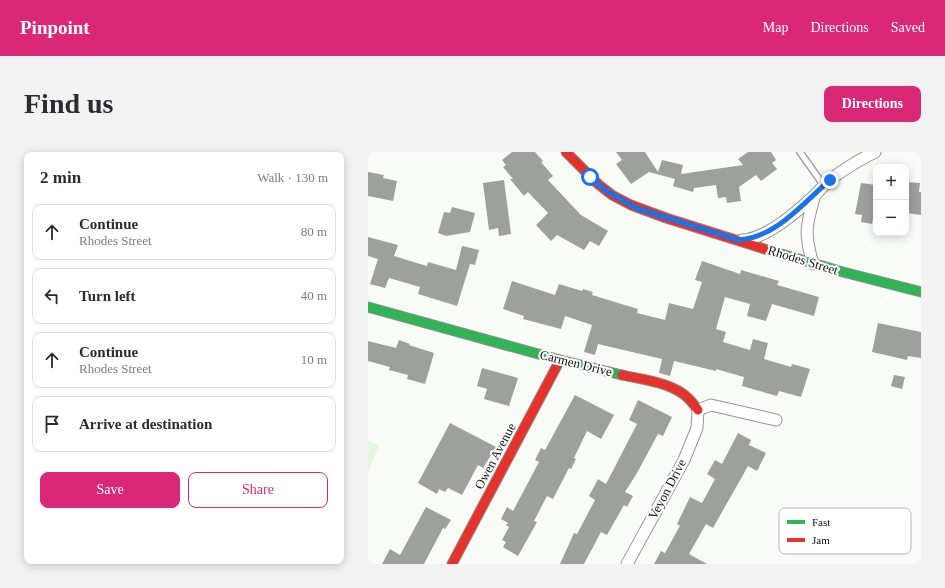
<!DOCTYPE html>
<html lang="en">
<head>
<meta charset="utf-8">
<style>
	:root { --surface:#fff; --page:#f2f2f3; --text:#2b2b33; --muted:#7c7c81; --line:#e1e1e2; --accent:#db2777 }
	body { margin:0; font-family:"Times New Roman",serif; background:var(--page); color:var(--text) }
	.controls { position:absolute; right:12px; top:12px; display:grid; overflow:hidden; border-radius:8px; box-shadow:0 2px 10px #0003 }
	.controls button { width:36px; height:36px; display:grid; place-items:center; padding:0; border:0; border-bottom:1px solid var(--line); background:var(--surface); color:var(--text); font:20px sans-serif }
	.stop { position:absolute; width:12px; height:12px; margin:-9px; border:3px solid #1a73e8; border-radius:50%; background:#fff }
	.stop.end { background:#1a73e8; border-color:#fff; box-shadow:0 1px 4px #0008 }
	.list { margin:0; padding:0; list-style:none }
	h2 { display:flex; justify-content:space-between; align-items:center; height:52px; margin:0; padding:0 16px; font-size:17px }
	h2 small { font-size:13px; font-weight:400; color:var(--muted) }
	.list li { display:grid; grid-template-columns:26px 1fr auto; gap:12px; align-items:center; box-sizing:border-box; height:56px; margin:0 8px 8px; padding:0 8px; border:1px solid var(--line); border-radius:8px }
	.list b { display:block; font-size:15px; white-space:nowrap }
	.list p { margin:0; font-size:13px; white-space:nowrap; color:var(--muted) }
	.list em { font-size:13px; font-style:normal; color:var(--muted) }
	.actions { display:flex; gap:8px; padding:12px 16px }
	.actions a { flex:1; padding:9px 0; border:1px solid var(--accent); border-radius:8px; text-align:center; font-size:14px; color:var(--accent) }
	.actions .main { background:var(--accent); color:#fff }
	.icon { flex:none; width:22px; height:22px; fill:none; stroke:currentColor; stroke-width:2; stroke-linecap:round; stroke-linejoin:round }
	.map { position:relative; flex:none; width:553px; height:412px; overflow:hidden; border-radius:8px }
	header { display:flex; align-items:center; gap:24px; box-sizing:border-box; height:56px; padding:0 20px; background:var(--accent); color:#fff }
	header strong { font-size:19px }
	nav { display:flex; gap:22px; margin-inline-start:auto; font-size:14px }
	.intro { display:flex; align-items:center; justify-content:space-between; box-sizing:border-box; height:96px; padding:0 24px }
	h1 { margin:0; font-size:28px }
	.button { padding:10px 18px; border-radius:8px; background:var(--accent); color:#fff; font-size:14px; font-weight:700 }
	main { display:flex; gap:24px; padding:0 24px }
	aside { flex:1; background:var(--surface); border-radius:8px; box-shadow:0 2px 10px #0003 }
	.map>svg:first-child { display:block }
</style>
</head>
<body>
<header>
<strong>Pinpoint</strong>
<nav><a>Map</a><a>Directions</a><a>Saved</a></nav>
</header>
<div class="intro"><h1>Find us</h1><a class="button">Directions</a></div>
<main>
<aside>
<h2>2 min<small>Walk · 130 m</small></h2>
<ul class="list">
<li><svg class="icon" aria-label="ahead" viewBox="0 0 24 24"><path d="M12 20V5M6 11l6-6 6 6"/></svg><div><b>Continue</b><p>Rhodes Street</p></div><em>80 m</em></li>
<li><svg class="icon" aria-label="left" viewBox="0 0 24 24"><path d="M17 20v-9H6M10 6l-5 5 5 5"/></svg><div><b>Turn left</b></div><em>40 m</em></li>
<li><svg class="icon" aria-label="ahead" viewBox="0 0 24 24"><path d="M12 20V5M6 11l6-6 6 6"/></svg><div><b>Continue</b><p>Rhodes Street</p></div><em>10 m</em></li>
<li><svg class="icon" aria-label="arrive" viewBox="0 0 24 24"><path d="M6 21V4h12l-3 4 3 4H6"/></svg><div><b>Arrive at destination</b></div></li>
</ul>
<div class="actions"><a class="main">Save</a><a>Share</a></div>
</aside>
<div class="map">
<svg width="553" height="412" viewBox="0 0 553 412">
	<rect width="100%" height="100%" fill="#f9fcf6"/>
	<path fill="#e0f8e0" d="M0 289 11 293 0 320Z"/>
	<path fill="#9ea09b" d="M144 0H167L175 9 173 10 185 24 180 28 213 63 240 79 231 94 222 89 216 98 189 83 183 89 168 73 180 61 160 40 156 44 142 27H145L135 15 138 13 134 8Z
		M248 0H277L290 20 294 8 315 13 313 22 375 13 370 7 380 0H403L408 8 404 11 409 17 393 29 388 23 371 35 373 49 359 51 358 45 350 46 348 33 326 36 325 40 305 34 307 27 281 20 263 32 248 12 254 8Z
		M0 20 16 23 15 26 29 29 25 49 0 44Z
		M136 28 143 82 131 84 130 76 121 78 115 31Z
		M538 30 552 31 551 40H553V63L538 61Z
		M493 31 508 33V68L505 67 504 72 493 70 494 63 487 62Z
		M84 55 107 61 102 80 78 84 70 81 76 60 82 61Z
		M0 85 30 93 26 104 59 114 60 110 88 118 94 94 111 98 107 113 102 112 89 154 50 142 52 135 21 126 17 136 2 132 10 107 0 104Z
		M334 109 372 122 373 118 411 129 409 133 451 145 446 164 404 152 398 169 379 164 382 152 357 145 348 177 358 180 355 190 382 198 385 187 400 191 396 207 423 215 424 212 442 217 433 245 411 239 409 244 374 234 376 225 348 217V219L306 209 302 224 291 221 294 207 230 192 227 203 216 200 224 173 197 164 193 177 155 167 156 164 135 157 144 129 187 143 191 132 214 139 215 137 225 140 224 143 270 157 269 161 297 168 301 151 325 157 334 130 327 128Z
		M510 171 553 180V206L540 204 539 208 504 200Z
		M31 188 42 192 41 193 66 201 57 232 39 227 40 223 21 218 22 215 0 209V189L28 196Z
		M114 216 150 226 141 254 116 247 119 237 109 234Z
		M526 223 537 225 534 237 523 234Z
		M207 243 246 263 233 287 219 279 206 306 208 307 203 317 201 316 185 347 179 344 166 369 169 370 150 404 135 395 138 390 134 388 141 375 138 373 140 371 133 367 139 355 145 359 171 310 167 308 173 296 177 298Z
		M270 248 304 265 295 284 290 282 269 321 257 340 265 344 259 355 256 353 239 383 233 380 216 412H192L206 381 209 382 227 348 221 344 230 327 238 332 269 272 261 268Z
		M82 271 128 295 115 316 110 313 94 343 80 336 77 340 71 337 69 342 50 331Z
		M370 281 383 288 381 293 398 301 389 319 380 314 345 376 338 372 321 402 339 412H286L293 399 297 401 309 379 312 374 309 372 322 345 334 351 347 327 339 322 347 308 354 312Z
		M58 355 83 368 77 377 75 376 56 412H14L22 397 32 403Z"/>
	<g fill="none" stroke-linecap="round" stroke-linejoin="round">
		<defs>
			<path id="lane" d="M432 0 456 34"/>
			<path id="street" d="M374 88C398 87 429 60 447 43 452 38 456 33 462 28 476 17 491 8 507 0
				M445 112C436 82 438 73 447 43
				M259 412 316 308 329 276 330 258 343 253 408 268"/>
			<path id="fast" d="M406 100 475 120 553 140
				M0 155 192 208 254 223"/>
			<path id="jam" d="M198 0 230 32 244 43 263 53 298 66 406 100
				M254 223C275 228 303 230 320 246 323 249 327 254 330 258
				M84 412 192 208"/>
		</defs>
		<use href="#lane" stroke="#959694" stroke-width="8"/>
		<use href="#street" stroke="#959694" stroke-width="13"/>
		<use href="#fast" stroke="#8c8d8a" stroke-width="11"/>
		<use href="#jam" stroke="#8c8d8a" stroke-width="11"/>
		<use href="#lane" stroke="#fefffe" stroke-width="5.5"/>
		<use href="#street" stroke="#fefffe" stroke-width="11"/>
		<use href="#fast" stroke="#30b455" stroke-width="9"/>
		<use href="#jam" stroke="#e5322d" stroke-width="9"/>
	</g>
	<g fill="none" stroke-linecap="round" stroke-linejoin="round">
		<path stroke="#1a73e8" stroke-width="5" d="M222 25 237 38 268 56 370 88C408 86 435 51 462 28"/>
	</g>
	<g text-anchor="middle" dominant-baseline="central" stroke-width="4" stroke-linejoin="round" paint-order="stroke">
		<g font-size="13" fill="#101010" stroke="#fff">
			<text transform="translate(435 108) rotate(17)">Rhodes Street</text>
			<text transform="translate(208 211) rotate(14)">Carmen Drive</text>
			<text transform="translate(127 304) rotate(-62)">Owen Avenue</text>
			<text transform="translate(299 337) rotate(-62)">Veyon Drive</text>
		</g>
	</g>
	<rect x="411" y="356" width="132" height="46" rx="6" fill="#fff" stroke="#b7b7b7" stroke-width="1"/>
	<rect x="419" y="368" width="18" height="4" fill="#30b455"/>
	<rect x="419" y="386" width="18" height="4" fill="#e5322d"/>
	<g font-size="11" fill="#101010">
		<text x="444" y="374">Fast</text>
		<text x="444" y="392">Jam</text>
	</g>
</svg>
<div class="controls">
<button>+</button>
<button>−</button>
</div>
<div class="stop" style="left:222px;top:25px"></div>
<div class="stop end" style="left:462px;top:28px"></div>
</div>
</main>
</body>
</html>
